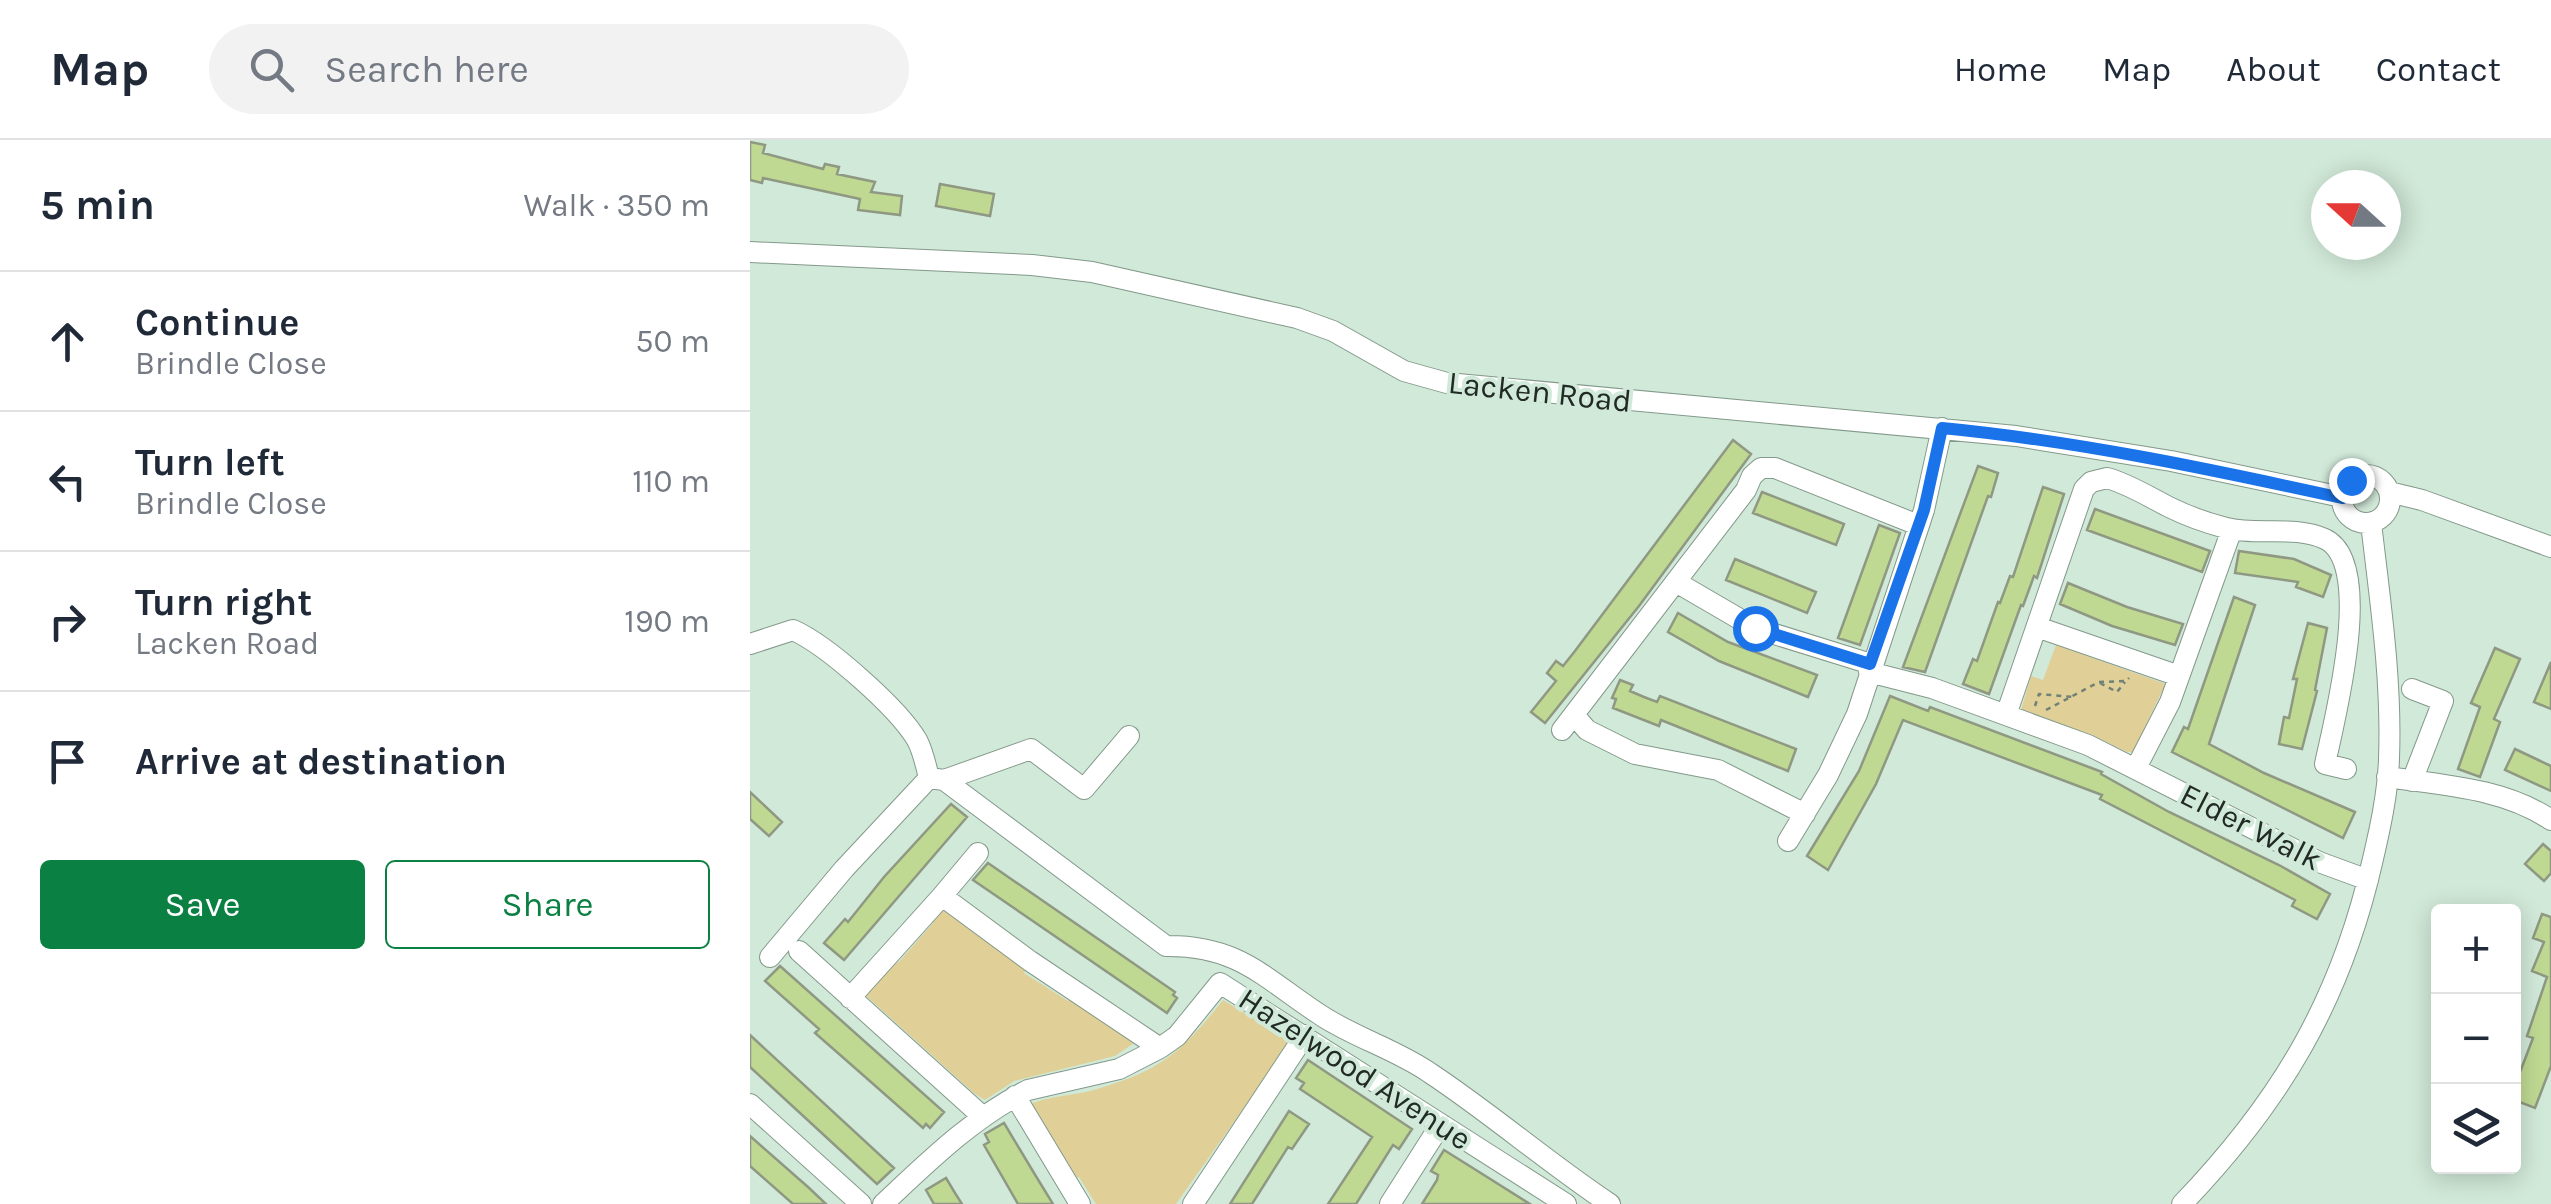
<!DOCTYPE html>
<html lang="en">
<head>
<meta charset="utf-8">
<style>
	:root { --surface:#fff; --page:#f2f2f3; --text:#1f2937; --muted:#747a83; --line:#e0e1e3; --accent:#0b8043 }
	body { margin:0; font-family:Karla,sans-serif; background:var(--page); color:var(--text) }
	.controls { position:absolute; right:30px; bottom:30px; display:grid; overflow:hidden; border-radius:10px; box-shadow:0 5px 25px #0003 }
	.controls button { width:90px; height:90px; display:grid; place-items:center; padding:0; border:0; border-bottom:2px solid var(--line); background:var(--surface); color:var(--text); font:50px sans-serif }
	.compass { position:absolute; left:1561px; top:30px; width:90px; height:90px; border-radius:50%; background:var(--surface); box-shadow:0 5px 25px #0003; rotate:291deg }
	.stop { position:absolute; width:30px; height:30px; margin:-22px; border:8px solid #1a73e8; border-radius:50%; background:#fff }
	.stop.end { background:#1a73e8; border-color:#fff; box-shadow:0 2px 10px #0008 }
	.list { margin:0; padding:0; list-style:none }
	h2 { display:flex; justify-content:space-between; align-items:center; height:130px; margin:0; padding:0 40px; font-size:42px }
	h2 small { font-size:32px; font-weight:400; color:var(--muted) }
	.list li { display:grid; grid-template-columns:65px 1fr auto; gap:30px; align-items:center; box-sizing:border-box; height:140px; padding:0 40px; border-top:2px solid var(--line) }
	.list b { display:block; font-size:38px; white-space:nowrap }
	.list p { margin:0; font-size:32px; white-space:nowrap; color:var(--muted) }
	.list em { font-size:32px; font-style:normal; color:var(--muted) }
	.actions { display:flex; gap:20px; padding:30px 40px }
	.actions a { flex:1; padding:22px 0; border:2px solid var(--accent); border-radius:10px; text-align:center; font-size:35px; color:var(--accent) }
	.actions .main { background:var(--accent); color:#fff }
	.icon { flex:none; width:55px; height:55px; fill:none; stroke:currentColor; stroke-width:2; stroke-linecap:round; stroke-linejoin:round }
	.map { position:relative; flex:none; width:1801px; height:1064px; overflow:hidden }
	header { display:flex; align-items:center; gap:60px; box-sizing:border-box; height:140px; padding:0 50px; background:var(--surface); border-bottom:2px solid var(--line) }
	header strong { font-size:48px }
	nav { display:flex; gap:55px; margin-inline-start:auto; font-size:35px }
	.search { width:700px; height:90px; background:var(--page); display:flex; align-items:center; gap:25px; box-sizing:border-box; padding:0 35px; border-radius:55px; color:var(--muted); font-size:38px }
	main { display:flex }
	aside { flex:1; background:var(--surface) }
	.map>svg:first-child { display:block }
</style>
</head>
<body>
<header>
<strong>Map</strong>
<div class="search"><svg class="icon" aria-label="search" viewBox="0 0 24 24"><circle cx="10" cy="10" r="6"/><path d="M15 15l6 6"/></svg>Search here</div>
<nav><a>Home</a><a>Map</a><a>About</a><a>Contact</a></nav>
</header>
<main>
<aside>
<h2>5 min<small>Walk · 350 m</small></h2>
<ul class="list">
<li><svg class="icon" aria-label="ahead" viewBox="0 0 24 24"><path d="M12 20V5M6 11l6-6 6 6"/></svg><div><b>Continue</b><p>Brindle Close</p></div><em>50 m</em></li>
<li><svg class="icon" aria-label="left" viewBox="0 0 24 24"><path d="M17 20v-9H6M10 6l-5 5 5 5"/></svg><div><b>Turn left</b><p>Brindle Close</p></div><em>110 m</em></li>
<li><svg class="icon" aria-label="right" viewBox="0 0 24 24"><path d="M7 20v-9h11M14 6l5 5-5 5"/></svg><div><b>Turn right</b><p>Lacken Road</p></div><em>190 m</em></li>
<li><svg class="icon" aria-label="arrive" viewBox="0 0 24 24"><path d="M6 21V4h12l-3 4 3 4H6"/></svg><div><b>Arrive at destination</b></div></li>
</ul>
<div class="actions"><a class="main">Save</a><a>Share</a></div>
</aside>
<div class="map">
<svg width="1801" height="1064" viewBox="0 0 1801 1064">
	<rect width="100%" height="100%" fill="#d1e9d9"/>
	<path fill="#e0d097" d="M1306 505 1413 543 1415 545 1383 612H1377L1342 595 1271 570 1281 536 1293 540Z
		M193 769 277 827 274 833 318 861 322 857 387 901 365 916 264 941 235 960 225 954 113 853 143 820 148 823 183 783 180 779Z
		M473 860 541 901 426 1064H346L329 1037 324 1039 278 965C298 956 319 956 340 951 409 932 430 914 473 860Z"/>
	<path fill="#bfd992" stroke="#8f9882" stroke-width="2.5" d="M0 2 15 5 13 13 73 29 75 24 89 27 87 34 125 42 121 52 152 56 150 75 108 70 110 59 13 38 12 43 0 40Z
		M190 44 244 54 240 76 186 66Z
		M983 300 1001 314 889 466 795 583 781 572 806 541 797 533 806 521 813 526 825 511Z
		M1228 326 1248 333 1241 357 1238 356 1175 532 1153 527Z
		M1293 347 1314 354 1287 438 1284 436 1273 466 1271 465 1239 554 1213 544 1223 519 1227 521 1248 462 1250 463 1260 436 1263 437Z
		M1012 352 1094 384 1086 405 1003 373Z
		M1345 369 1460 411 1452 432 1337 390Z
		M1129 385 1150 393 1110 505 1088 498Z
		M1489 411 1544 419 1581 435 1573 457 1546 447 1548 442 1485 433Z
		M985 419 1066 452 1057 473 976 440Z
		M1318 443 1377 467 1433 484 1425 505 1362 486 1310 464Z
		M1484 457 1505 465 1459 604 1514 633 1605 672 1593 698 1422 612 1434 587 1438 589Z
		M928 473 978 502 1067 535 1058 557 969 521 918 492Z
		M1558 483 1577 488 1565 550 1567 551 1552 609 1529 604 1534 577 1539 578 1547 539H1543Z
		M1745 508 1770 519 1744 579 1750 582 1730 637 1708 629 1730 567 1721 563Z
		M1801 522V569L1784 562Z
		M870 540 883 545 880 551 894 557 907 562 910 556 1046 609 1038 631 911 580 909 586 863 568 866 559 862 558Z
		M1140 556 1178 571 1180 567 1352 632 1351 634 1419 672 1529 725 1580 754 1567 779 1542 766 1545 760 1350 659 1352 655 1153 580 1126 644 1078 730 1057 716 1109 631Z
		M1765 609 1801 626V651L1755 630Z
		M0 652 32 682 19 696 0 679Z
		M201 664 217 677 94 820 74 803 95 779 98 782 134 737Z
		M1793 704 1801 711V733L1794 741 1775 724Z
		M238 723 425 852 423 855 427 858 417 873 223 740Z
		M1792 774 1801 777V926L1785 968 1764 960V948L1783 898 1777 896 1797 837 1782 831 1794 802 1783 798Z
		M30 826 194 972 180 988 176 984 173 988 113 935 65 893 69 889 15 841Z
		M0 895 144 1028 127 1044 0 927Z
		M558 920 662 989 649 1009 643 1005 606 1064H578L622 997 550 949 554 943 546 938Z
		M539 971 559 984 542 1009 538 1007 502 1064H480Z
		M254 983 284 1033 303 1064H268L234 1005 239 1002 235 994Z
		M0 996 58 1047 76 1064H43L0 1026Z
		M694 1010 718 1025 780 1064H672L687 1040 688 1035 681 1031Z
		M196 1038 205 1053 212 1064H184L176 1050Z"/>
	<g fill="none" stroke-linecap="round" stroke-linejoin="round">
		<defs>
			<path id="minor" d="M0 112 282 125 342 132 547 178 583 191 654 231 697 243 1266 296 1421 321 1592 357
				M1592 359a24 24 0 1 1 48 0a24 24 0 1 1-48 0Z
				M1639 352 1672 360 1801 407
				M926 442 1005 488 1121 524
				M1287 487 1429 536
				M0 504 43 490C77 505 148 568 167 600 173 611 176 626 179 638
				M1119 532 1182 548 1338 605 1569 722 1618 740
				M824 575 837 590 885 614 968 630 1055 674
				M1256 575 1334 349 1341 342 1357 338C1379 344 1399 357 1419 367 1437 376 1457 383 1476 388 1508 396 1545 385 1575 399 1626 423 1584 581 1575 624L1596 629
				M812 590 996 350 1002 336 1011 328H1025L1168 385
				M1386 628 1420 562 1482 389
				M1637 637C1692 645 1754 648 1801 680
				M179 638 194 640 416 806C489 805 515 839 572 876 606 898 647 910 680 933 742 974 798 1023 860 1064
				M194 640 281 609 334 649 379 596
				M1662 641 1693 561 1662 549
				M1038 701 1078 635 1107 574 1174 370 1192 288
				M192 756 228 713
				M49 811 232 976
				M20 817 94 729 179 638
				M100 858 192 756 280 821 410 908 369 929 278 950C222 978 178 1022 133 1064
				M410 908 427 896 470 843 816 1064
				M265 956 330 1064
				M0 964 111 1064
				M443 1064 555 895
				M640 1064 691 984
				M1432 1064C1530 962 1590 862 1622 723 1630 689 1638 653 1639 618 1642 540 1630 460 1621 383"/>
		</defs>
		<use href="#minor" stroke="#83998a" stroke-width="22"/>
		<path stroke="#718177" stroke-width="2.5" stroke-dasharray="5 5" stroke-linecap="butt" d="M1350 543 1367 552 1375 542
			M1285 566 1289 554 1323 557
			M1296 570 1349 542 1376 541 1379 538"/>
		<use href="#minor" stroke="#fff" stroke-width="20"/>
	</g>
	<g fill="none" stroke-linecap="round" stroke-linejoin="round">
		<path stroke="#1a73e8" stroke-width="12" d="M1005 488 1120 524 1174 370 1192 288C1327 301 1460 329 1592 358L1601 340"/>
	</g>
	<g text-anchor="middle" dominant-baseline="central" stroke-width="8" stroke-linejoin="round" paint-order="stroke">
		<g font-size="32" fill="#212a24" stroke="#d1e9d9">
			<text transform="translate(790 252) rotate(6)">Lacken Road</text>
			<text transform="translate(1501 687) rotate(27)">Elder Walk</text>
			<text transform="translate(605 929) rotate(33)">Hazelwood Avenue</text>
		</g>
	</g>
</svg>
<div class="controls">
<button>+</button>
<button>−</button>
<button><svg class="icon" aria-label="layers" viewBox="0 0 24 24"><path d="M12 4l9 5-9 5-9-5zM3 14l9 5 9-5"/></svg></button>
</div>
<svg class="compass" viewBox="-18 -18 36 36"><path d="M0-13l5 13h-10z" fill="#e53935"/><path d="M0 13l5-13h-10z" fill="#747a83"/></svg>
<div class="stop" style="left:1005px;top:488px"></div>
<div class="stop end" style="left:1601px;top:340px"></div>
</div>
</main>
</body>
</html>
